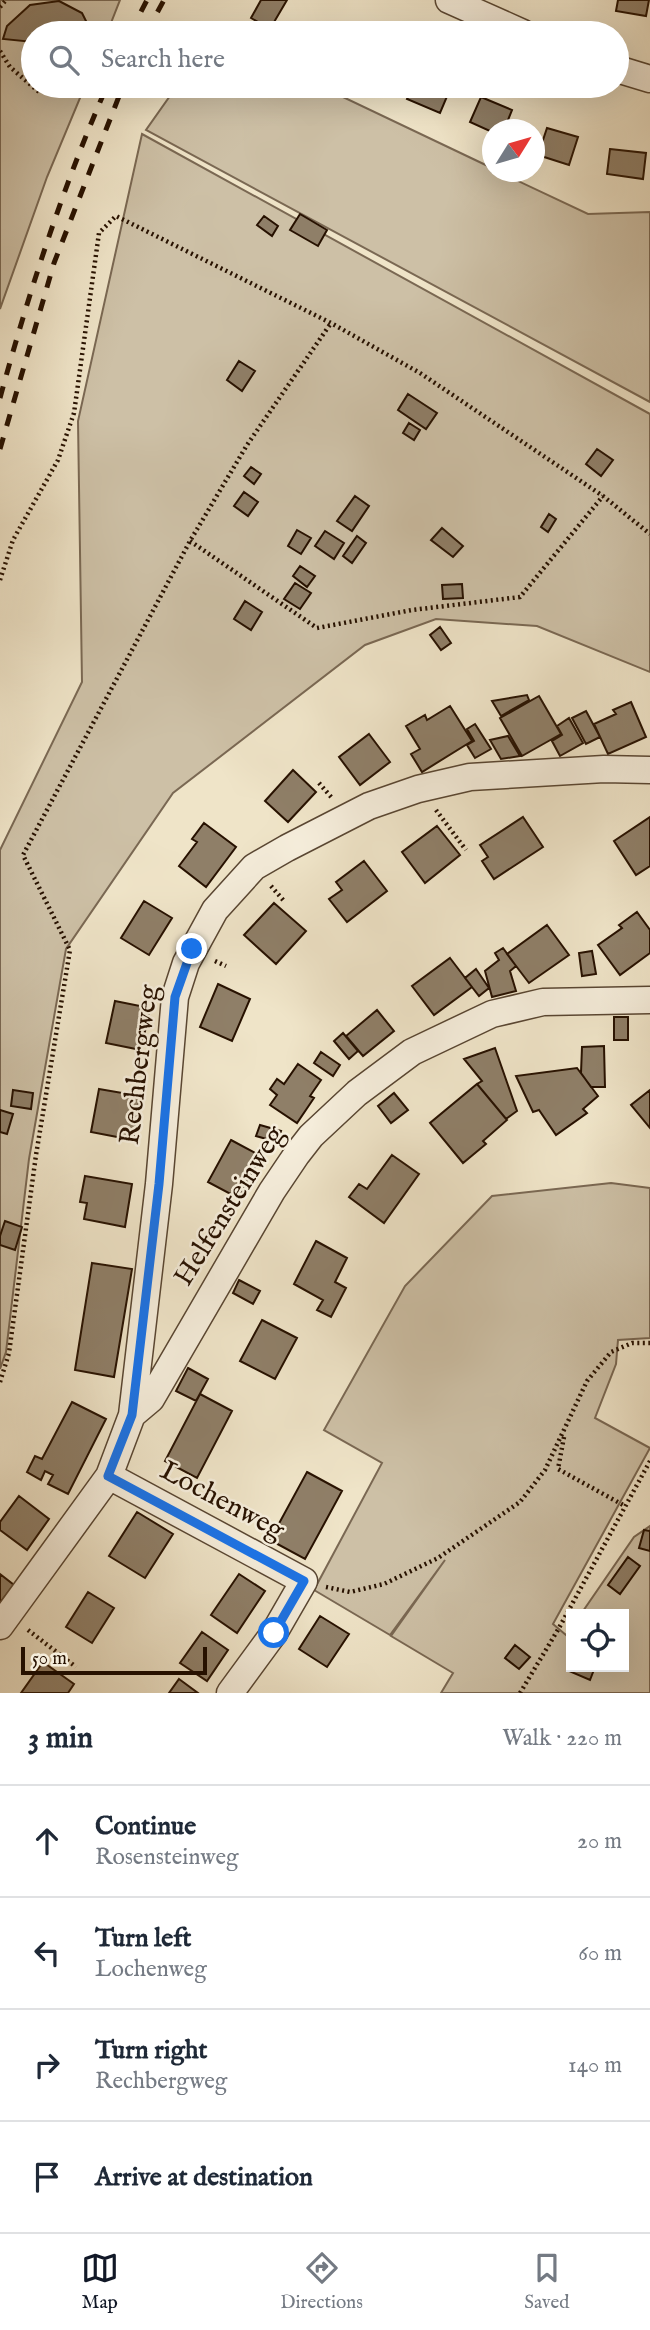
<!DOCTYPE html>
<html lang="en">
<head>
<meta charset="utf-8">
<style>
	:root { --surface:#fff; --page:#f6f6f7; --text:#1f2937; --muted:#747a83; --line:#e0e1e3; --accent:#111827 }
	body { margin:0; font-family:"IM FELL English",serif; background:var(--page); color:var(--text) }
	.controls { position:absolute; right:21px; bottom:21px; display:grid; overflow:hidden; border-radius:0px; box-shadow:0 7px 28px #0002 }
	.controls button { width:63px; height:63px; display:grid; place-items:center; padding:0; border:0; border-bottom:2px solid var(--line); background:var(--surface); color:var(--text); font:35px sans-serif }
	.compass { position:absolute; left:482px; top:119px; width:63px; height:63px; border-radius:50%; background:var(--surface); box-shadow:0 7px 28px #0002; rotate:53deg }
	.scale { position:absolute; left:21px; bottom:18px; width:186px; box-sizing:border-box; padding-left:7px; border:4px solid #271100; border-top:0; font-size:19px; line-height:24px; white-space:nowrap; color:#271100; -webkit-text-stroke:5px #f5eddb; paint-order:stroke }
	.stop { position:absolute; width:21px; height:21px; margin:-16px; border:5px solid #1a73e8; border-radius:50%; background:#fff }
	.stop.end { background:#1a73e8; border-color:#fff; box-shadow:0 2px 7px #0008 }
	.list { margin:0; padding:0; list-style:none }
	h2 { display:flex; justify-content:space-between; align-items:center; height:91px; margin:0; padding:0 28px; font-size:30px }
	h2 small { font-size:23px; font-weight:400; color:var(--muted) }
	.list li { display:grid; grid-template-columns:46px 1fr auto; gap:21px; align-items:center; box-sizing:border-box; height:112px; padding:0 28px; border-top:2px solid var(--line) }
	.list b { display:block; font-size:26px; white-space:nowrap }
	.list p { margin:0; font-size:23px; white-space:nowrap; color:var(--muted) }
	.list em { font-size:23px; font-style:normal; color:var(--muted) }
	.icon { flex:none; width:38px; height:38px; fill:none; stroke:currentColor; stroke-width:2; stroke-linecap:round; stroke-linejoin:round }
	.map { position:relative; flex:none; width:650px; height:1693px; overflow:hidden }
	.search { position:absolute; background:var(--surface); box-shadow:0 7px 28px #0002; left:21px; right:21px; top:21px; height:77px; display:flex; align-items:center; gap:18px; box-sizing:border-box; padding:0 24px; border-radius:38px; color:var(--muted); font-size:26px }
	.sheet { height:539px; background:var(--surface) }
	nav { display:flex; justify-content:space-around; align-items:center; box-sizing:border-box; height:98px; border-top:2px solid var(--line); background:var(--surface); font-size:19px; color:var(--muted) }
	nav a { display:grid; justify-items:center; gap:4px }
	nav .on { color:var(--accent) }
	.map>svg:first-child { display:block }
</style>
</head>
<body>
<div class="map">
<svg width="650" height="1693" viewBox="0 0 650 1693">
	<rect width="100%" height="100%" fill="#efe4c8"/>
	<filter id="stains"><feTurbulence type="fractalNoise" baseFrequency=".00286" numOctaves="4"/><feColorMatrix values="0 0 0 0 .2 0 0 0 0 .09 0 0 0 0 .02 0 0 0 .5 -.17"/></filter>
	<radialGradient id="worn" r=".72"><stop offset=".6" stop-color="#630" stop-opacity="0"/><stop offset="1" stop-color="#630" stop-opacity=".3"/></radialGradient>
	<path fill="#cdc0a6" stroke="#7a6853" stroke-width="2" d="M0 0H120L107 33H33V86H85L47 177 0 309Z
		M177 86H320L492 168V172H499L588 214 650 212V402L146 130Z
		M142 134 650 414V672L537 626 436 619 365 645 173 793 66 949 29 1159 6 1352 0 1369V850L82 682 78 421Z
		M611 1183 650 1188V1338L618 1340 616 1364 595 1418 650 1448 553 1624 566 1635 571 1628V1667H624V1614H581L634 1537 650 1526V1693H441L453 1673 391 1636 445 1560 390 1635 314 1590 382 1463 324 1430 405 1286 492 1196Z"/>
	<path fill="#8f7f68" stroke="#271100" stroke-width="2" d="M261 0H287L270 29 251 18Z
		M618 0H649L646 16 616 11Z
		M59 1 82 13 92 33H33V42L3 39 7 26 30 5Z
		M413 86 451 87 440 113 407 99Z
		M481 97 512 110 504 130H492V132L470 122Z
		M547 128 578 137 569 165 538 155Z
		M610 149 646 153 643 179 607 174Z
		M300 214 327 230 318 246 290 230Z
		M264 216 278 226 272 236 257 225Z
		M239 361 255 371 242 391 227 380Z
		M408 394 437 413 426 429 398 410Z
		M409 423 420 430 414 440 403 433Z
		M597 449 613 460 601 476 586 464Z
		M251 467 261 474 254 484 244 476Z
		M244 492 258 502 248 516 234 506Z
		M355 496 369 506 352 531 337 521Z
		M549 514 556 519 548 532 541 527Z
		M442 528 463 546 453 557 431 540Z
		M297 530 311 538 301 554 288 546Z
		M325 531 344 543 334 559 315 546Z
		M357 536 366 543 352 563 343 556Z
		M300 566 315 576 307 587 293 576Z
		M295 583 311 593 300 609 284 599Z
		M462 584 463 598 443 599 442 585Z
		M245 601 262 612 251 630 234 619Z
		M440 627 451 643 441 650 430 635Z
		M527 695 529 700 501 716 492 701Z
		M539 696 561 734 522 756 500 718Z
		M631 702 646 737 608 754 594 724 616 714 613 710Z
		M450 706 472 741 422 772 411 754 420 749 406 726 425 715 427 720Z
		M586 711 600 737 586 744 572 718Z
		M569 718 583 743 560 756 552 741 562 735 557 726Z
		M475 724 491 749 475 758 467 745 474 741 467 729Z
		M369 734 390 762 360 785 339 757Z
		M508 736 520 756 501 759 490 740Z
		M293 770 316 792 288 822 265 801Z
		M523 817 543 847 494 879 482 861 488 857 480 845Z
		M650 817V866L636 875 614 841Z
		M204 823 236 847 206 887 179 866 197 842 192 839Z
		M437 826 460 855 425 883 402 852Z
		M364 861 387 891 347 922 329 899 342 890 336 882Z
		M144 901 172 918 149 955 121 938Z
		M274 903 306 931 276 964 244 935Z
		M637 912 650 930V953L620 975 598 945 622 928 619 925Z
		M547 925 569 955 529 983 507 954Z
		M503 948 516 966 510 971 516 991 492 997 485 971 499 960 495 953Z
		M592 951 596 974 582 976 579 953Z
		M450 958 472 987 434 1015 412 986Z
		M476 969 489 988 479 996 465 978Z
		M218 984 250 999 232 1041 200 1027Z
		M115 1001 150 1008 141 1050 106 1043Z
		M377 1010 394 1031 363 1056 346 1036Z
		M614 1017H628V1040H614Z
		M343 1033 358 1051 349 1059 334 1041Z
		M604 1046 605 1087H591L581 1073 582 1047Z
		M495 1048 517 1111 506 1119 477 1084 482 1081 464 1059Z
		M321 1052 340 1065 333 1076 314 1063Z
		M298 1064 321 1080 310 1096 314 1098 297 1123 270 1105 277 1095 270 1089 277 1079 284 1084Z
		M577 1068 598 1096 583 1109 587 1113 556 1135 539 1110 533 1112 516 1076Z
		M477 1084 507 1120 483 1141 486 1144 463 1163 430 1123Z
		M99 1089 140 1096 133 1140 91 1132Z
		M13 1090 33 1093 31 1109 11 1106Z
		M650 1090V1128L631 1105Z
		M394 1093 408 1110 391 1123 378 1106Z
		M0 1110 13 1114 7 1134 0 1132Z
		M260 1125 281 1131 277 1142 256 1136Z
		M231 1140 261 1156 238 1198 208 1182Z
		M392 1155 419 1174 384 1223 349 1197 359 1184 367 1189Z
		M85 1176 132 1184 125 1227 84 1219 87 1203 80 1202Z
		M5 1221 22 1227 15 1250 0 1245V1236Z
		M316 1241 347 1258 335 1282 346 1288 331 1317 317 1310 323 1300 294 1284Z
		M92 1263 132 1269 114 1377 75 1370Z
		M239 1280 260 1291 253 1304 233 1293Z
		M262 1320 297 1338 275 1379 240 1361Z
		M188 1368 208 1379 196 1401 176 1391Z
		M200 1394 232 1411 197 1478 165 1461Z
		M72 1402 106 1419 68 1494 48 1484 53 1475 45 1471 41 1480 27 1472 35 1456 42 1459Z
		M307 1472 342 1491 305 1559 270 1540Z
		M19 1496 49 1519 27 1550 0 1530V1522Z
		M137 1512 173 1534 145 1578 109 1556Z
		M644 1530 650 1531V1551L639 1548Z
		M628 1557 640 1566 620 1594 608 1585Z
		M0 1574 14 1585 0 1603Z
		M239 1574 265 1591 237 1633 211 1615Z
		M88 1592 114 1608 92 1643 66 1627Z
		M320 1616 349 1634 327 1667 299 1649Z
		M202 1632 228 1650 207 1681 180 1663Z
		M515 1645 530 1657 519 1669 505 1658Z
		M43 1662 74 1684 68 1693H21Z
		M571 1665V1667H595L590 1680 569 1671Z
		M179 1679 198 1693H169Z"/>
	<g fill="none" stroke-linecap="round" stroke-linejoin="round">
		<defs>
			<path id="street" d="M449 0 523 33
				M617 69 650 79
				M132 1415 151 1399 272 1191 297 1154 311 1136 357 1093 412 1052 492 1014 543 1002 650 1000
				M109 1476 304 1581 274 1633 230 1693
				M0 1626 109 1476 132 1415 159 1184 175 997 186 963 215 910 254 867 287 848 369 806 418 789 470 777 604 769 650 770"/>
		</defs>
		<use href="#street" stroke="#594632" stroke-width="29"/>
		<path stroke="#271100" stroke-width="4.5" stroke-dasharray="2 3.5" stroke-linecap="butt" d="M0 7 6 0
			M0 51 10 67 39 92
			M190 541 317 628 412 610 520 597 603 496
			M0 580 13 540 58 460 74 413 99 233 116 216 331 323 420 373 603 496 650 534
			M319 783 332 798
			M436 810 466 850
			M271 886 284 901
			M215 961 226 966
			M0 1382 9 1353 36 1155 70 950 23 855 190 541 247 445 331 323
			M564 1437 558 1469 625 1506
			M326 1587 350 1592 384 1584 438 1558 520 1502 545 1470 587 1381 611 1352 632 1343H650
			M28 1630 76 1667
			M520 1693 559 1628 650 1461"/>
		<use href="#street" stroke="#f5eddb" stroke-width="26"/>
		<path stroke="#271100" stroke-width="5" stroke-dasharray="12 12" stroke-linecap="butt" d="M130 33 147 0
			M146 33 164 0
			M0 398C29 292 63 186 107 86
			M0 449 54 263 123 86"/>
	</g>
	<g fill="none" stroke-linecap="round" stroke-linejoin="round">
		<path stroke="#1a73e8" stroke-width="9" d="M192 949 175 997 159 1184 132 1415 108 1476 304 1581 274 1633"/>
	</g>
	<g text-anchor="middle" dominant-baseline="central" stroke-width="5" stroke-linejoin="round" paint-order="stroke">
		<g font-size="28" fill="#271100" stroke="#f5eddb">
			<text transform="translate(140 1065) rotate(-83)">Rechbergweg</text>
			<text transform="translate(230 1206) rotate(-58)">Helfensteinweg</text>
			<text transform="translate(222 1501) rotate(28)">Lochenweg</text>
		</g>
	</g>
	<rect width="100%" height="100%" filter="url(#stains)"/>
	<rect width="100%" height="100%" fill="url(#worn)"/>
</svg>
<div class="controls">
<button><svg class="icon" aria-label="locate" viewBox="0 0 24 24"><circle cx="12" cy="12" r="6"/><path d="M12 2v4M12 18v4M2 12h4M18 12h4"/></svg></button>
</div>
<svg class="compass" viewBox="-18 -18 36 36"><path d="M0-13l5 13h-10z" fill="#e53935"/><path d="M0 13l5-13h-10z" fill="#747a83"/></svg>
<div class="scale">50 m</div>
<div class="stop" style="left:274px;top:1633px"></div>
<div class="stop end" style="left:192px;top:949px"></div>
<div class="search"><svg class="icon" aria-label="search" viewBox="0 0 24 24"><circle cx="10" cy="10" r="6"/><path d="M15 15l6 6"/></svg>Search here</div>
</div>
<section class="sheet">
<h2>3 min<small>Walk · 220 m</small></h2>
<ul class="list">
<li><svg class="icon" aria-label="ahead" viewBox="0 0 24 24"><path d="M12 20V5M6 11l6-6 6 6"/></svg><div><b>Continue</b><p>Rosensteinweg</p></div><em>20 m</em></li>
<li><svg class="icon" aria-label="left" viewBox="0 0 24 24"><path d="M17 20v-9H6M10 6l-5 5 5 5"/></svg><div><b>Turn left</b><p>Lochenweg</p></div><em>60 m</em></li>
<li><svg class="icon" aria-label="right" viewBox="0 0 24 24"><path d="M7 20v-9h11M14 6l5 5-5 5"/></svg><div><b>Turn right</b><p>Rechbergweg</p></div><em>140 m</em></li>
<li><svg class="icon" aria-label="arrive" viewBox="0 0 24 24"><path d="M6 21V4h12l-3 4 3 4H6"/></svg><div><b>Arrive at destination</b></div></li>
</ul>
</section>
<nav>
<a class="on"><svg class="icon" aria-label="map" viewBox="0 0 24 24"><path d="M3 6l6-2 6 2 6-2v14l-6 2-6-2-6 2zM9 4v14M15 6v14"/></svg>Map</a>
<a><svg class="icon" aria-label="directions" viewBox="0 0 24 24"><path d="M12 3l9 9-9 9-9-9zM9 14v-3h6M13 9l2 2-2 2"/></svg>Directions</a>
<a><svg class="icon" aria-label="saved" viewBox="0 0 24 24"><path d="M7 4h10v16l-5-4-5 4z"/></svg>Saved</a>
</nav>
</body>
</html>
